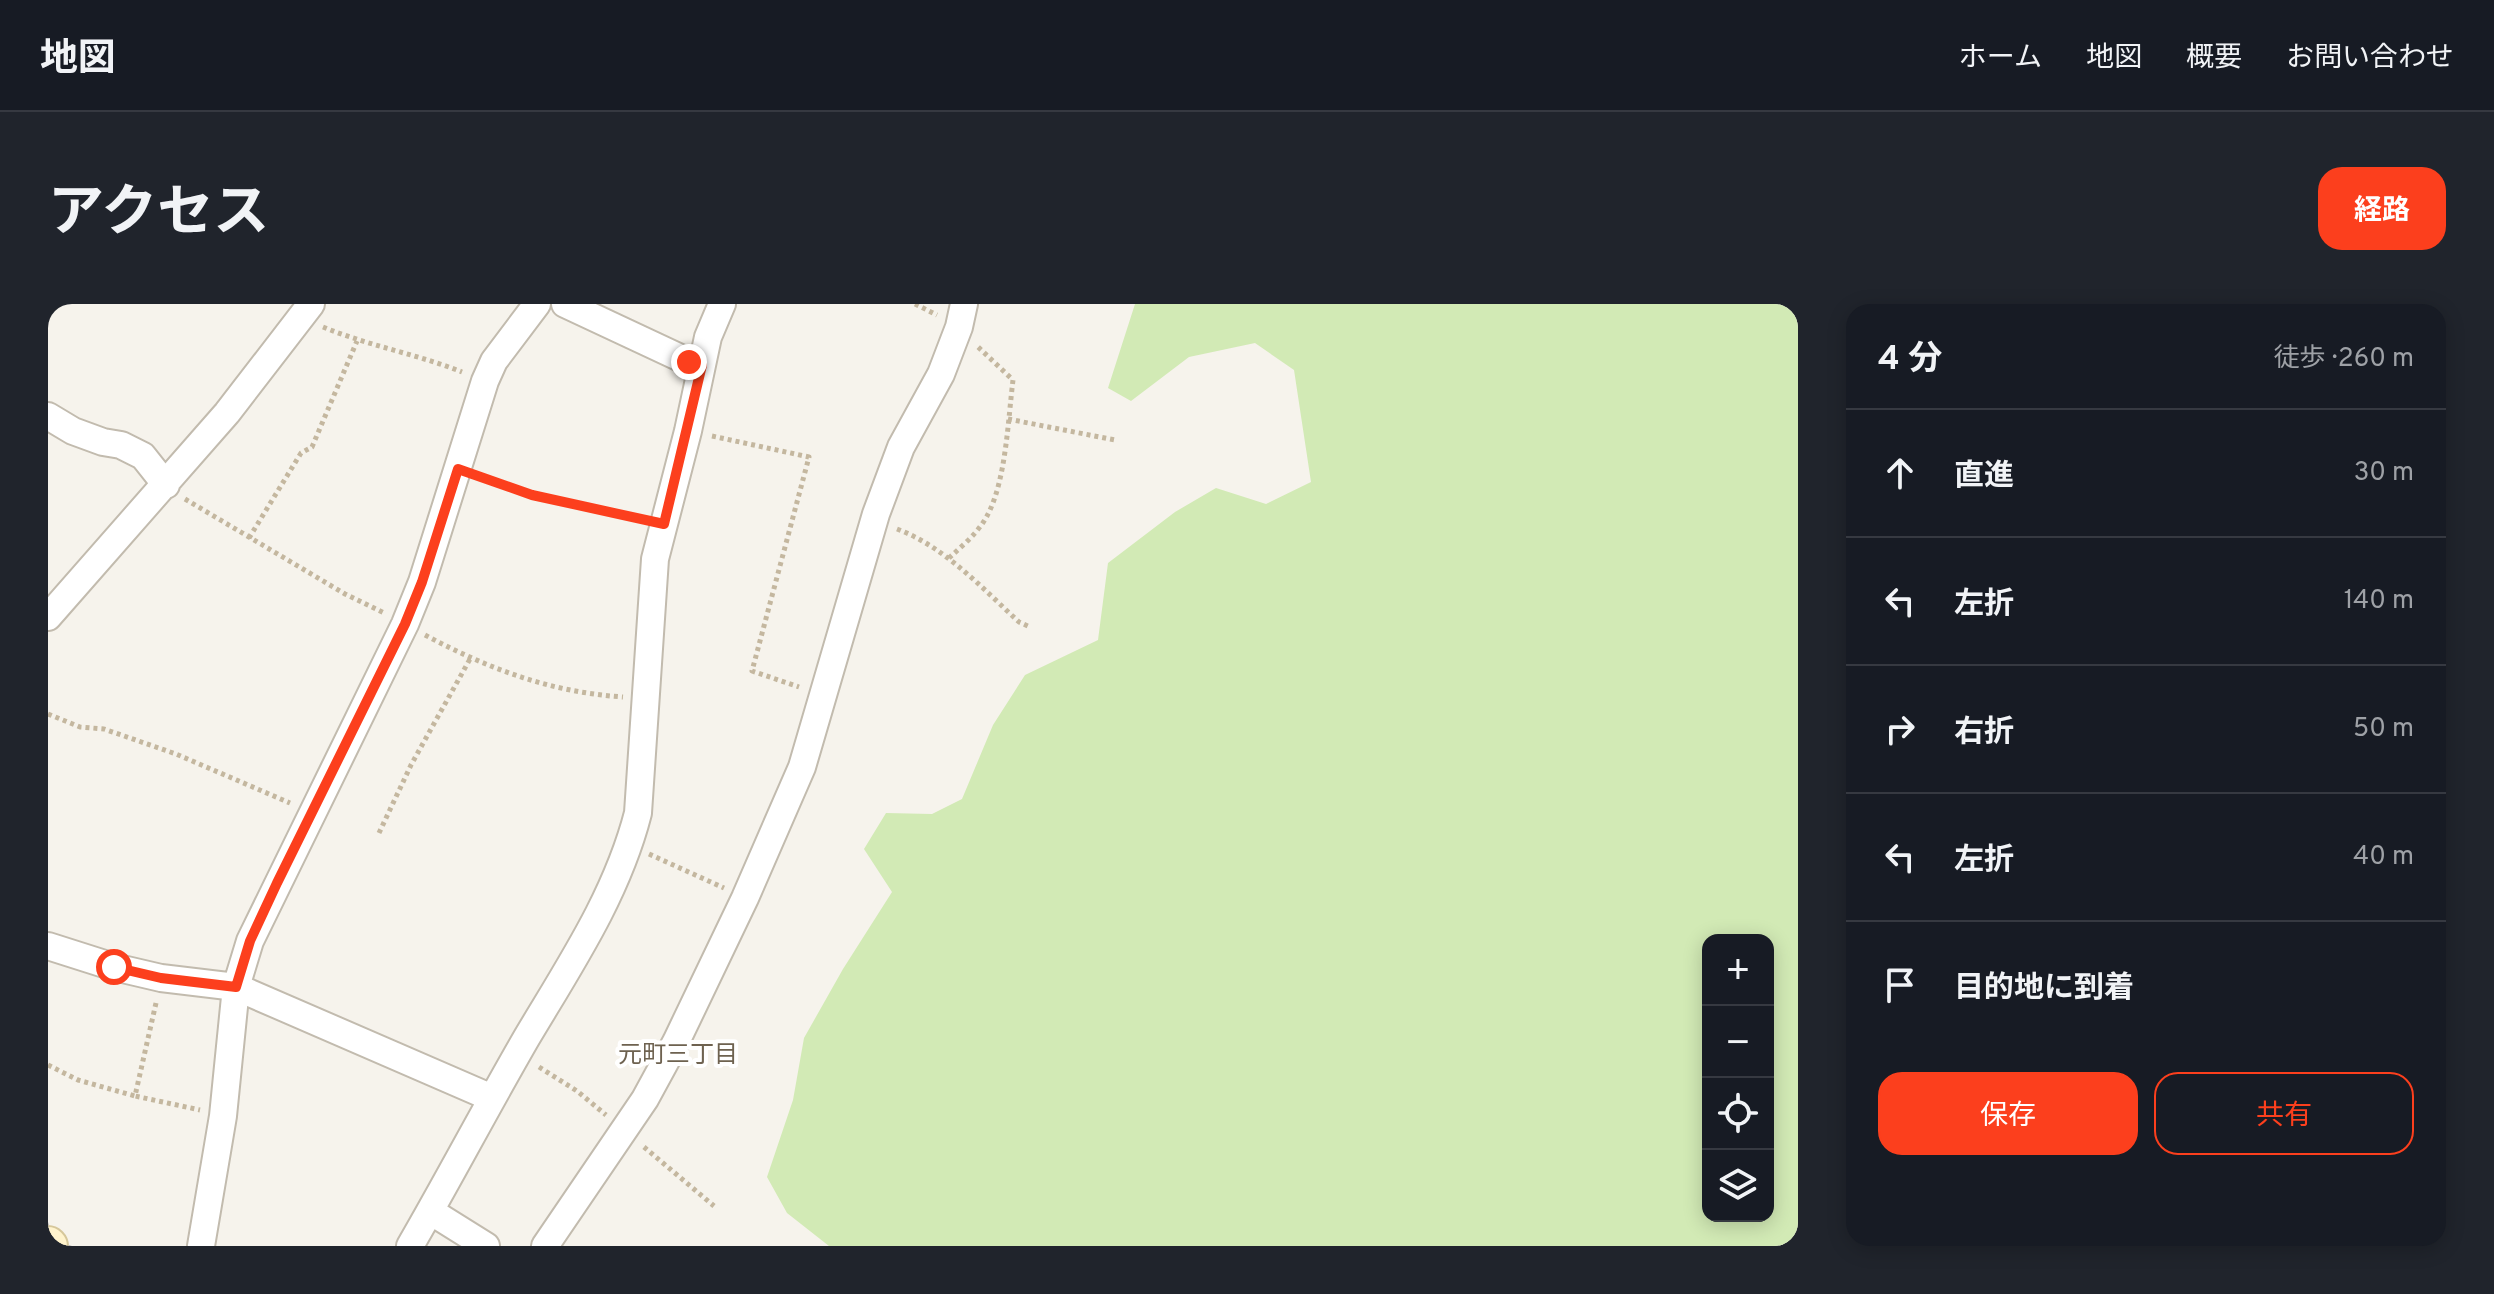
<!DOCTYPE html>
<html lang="ja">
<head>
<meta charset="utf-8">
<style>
	:root { --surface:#171b24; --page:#20242c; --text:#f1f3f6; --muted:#9ea1a6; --line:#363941; --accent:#fc3f1d }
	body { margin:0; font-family:Overpass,"Noto Sans JP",sans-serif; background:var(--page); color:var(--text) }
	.controls { position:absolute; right:24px; bottom:24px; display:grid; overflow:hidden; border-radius:16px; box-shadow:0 4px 20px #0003 }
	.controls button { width:72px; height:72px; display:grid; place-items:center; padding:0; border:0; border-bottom:2px solid var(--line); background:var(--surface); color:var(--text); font:40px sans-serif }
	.stop { position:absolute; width:24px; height:24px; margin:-18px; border:6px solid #fc3f1d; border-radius:50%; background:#fff }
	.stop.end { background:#fc3f1d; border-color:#fff; box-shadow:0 2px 8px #0008 }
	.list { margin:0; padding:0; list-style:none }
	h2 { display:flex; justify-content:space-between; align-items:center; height:104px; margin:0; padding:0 32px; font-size:34px }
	h2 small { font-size:26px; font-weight:400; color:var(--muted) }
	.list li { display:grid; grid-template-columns:52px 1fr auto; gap:24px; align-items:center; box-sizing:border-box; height:128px; padding:0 32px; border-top:2px solid var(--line) }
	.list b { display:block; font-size:30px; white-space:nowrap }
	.list em { font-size:26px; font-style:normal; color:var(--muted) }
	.actions { display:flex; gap:16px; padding:24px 32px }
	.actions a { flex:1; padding:18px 0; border:2px solid var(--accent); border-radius:24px; text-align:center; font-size:28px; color:var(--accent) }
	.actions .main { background:var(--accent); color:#fff }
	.icon { flex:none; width:44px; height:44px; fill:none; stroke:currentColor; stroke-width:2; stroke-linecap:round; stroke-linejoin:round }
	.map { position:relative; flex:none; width:1750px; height:942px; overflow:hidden; border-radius:24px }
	header { display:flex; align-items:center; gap:48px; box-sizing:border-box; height:112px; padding:0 40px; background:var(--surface); border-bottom:2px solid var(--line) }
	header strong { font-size:38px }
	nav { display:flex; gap:44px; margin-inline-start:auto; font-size:28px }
	.intro { display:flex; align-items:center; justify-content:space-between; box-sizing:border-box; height:192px; padding:0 48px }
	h1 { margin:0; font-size:56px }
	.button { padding:20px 36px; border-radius:24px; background:var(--accent); color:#fff; font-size:28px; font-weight:700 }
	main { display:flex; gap:48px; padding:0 48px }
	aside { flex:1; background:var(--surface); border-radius:24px; box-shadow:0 4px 20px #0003 }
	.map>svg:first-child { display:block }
</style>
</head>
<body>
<header>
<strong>地図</strong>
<nav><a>ホーム</a><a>地図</a><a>概要</a><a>お問い合わせ</a></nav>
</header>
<div class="intro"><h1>アクセス</h1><a class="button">経路</a></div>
<main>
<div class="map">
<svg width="1750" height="942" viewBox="0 0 1750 942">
	<rect width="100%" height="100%" fill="#f6f3ec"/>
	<path fill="#d2eab5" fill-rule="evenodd" d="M1087 0H1750V942H781L739 909 719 873 745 796 756 734 795 665 844 588 816 545 838 509 884 510 914 495 945 421 977 371 1050 336 1060 259 1127 208 1168 184 1218 200 1263 178 1246 66 1207 39 1141 53 1083 97 1060 84ZM1660 636H1720V912H1660Z"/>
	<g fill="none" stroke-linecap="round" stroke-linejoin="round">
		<defs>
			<path id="street" d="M517 0 641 58 654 61
				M0 112 25 127 55 138 73 141 95 152 118 181
				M0 313 179 109 263 0
				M0 642 66 663 113 674 188 683 444 794
				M382 907 438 942
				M153 942 175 812 188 683 202 637 357 320 374 278 437 77 446 57 489 0
				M362 942C402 873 439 802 479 733 522 661 569 591 590 509L607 255 640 127 660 33 674 0
				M497 942 597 795 628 738 697 594 754 463 828 210 853 143 893 70 911 23 916 0"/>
			<path id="secondary" d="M0 941 1 942"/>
		</defs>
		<use href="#street" stroke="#c2bbae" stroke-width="30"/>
		<use href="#secondary" stroke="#d6c79b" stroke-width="40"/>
		<path stroke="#c4b79f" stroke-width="5" stroke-dasharray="4 4" stroke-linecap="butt" d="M867 0 889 11
			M0 4 2 0
			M275 23C321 42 369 50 414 68
			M960 115 1067 136
			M664 132 761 153 704 367 751 383
			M434 174 484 191 591 214
			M137 195 297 290 336 309
			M849 225C897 243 934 284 971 318L982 323
			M201 234 253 149 264 143 309 37
			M901 254C914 242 930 229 939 212 958 177 960 116 965 76L928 41
			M377 331C441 365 502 388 575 393
			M0 410 32 423 56 425 128 450 242 499
			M331 529 363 461 422 355
			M601 550 676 584
			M108 699 87 792 152 806
			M0 761 30 776 87 792
			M491 763 529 787 558 811
			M596 843 666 902"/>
		<use href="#street" stroke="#fff" stroke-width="26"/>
		<use href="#secondary" stroke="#fff3cd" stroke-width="36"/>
	</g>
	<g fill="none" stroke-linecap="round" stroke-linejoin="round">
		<path stroke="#fc3f1d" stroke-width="10" d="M66 663 113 674 188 683 202 637 229 579 357 320 374 278 410 165 484 191 616 220 654 61 641 58"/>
	</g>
	<g text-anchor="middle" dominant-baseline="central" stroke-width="8" stroke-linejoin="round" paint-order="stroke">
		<g font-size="24" fill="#6e6250" stroke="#fff">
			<text x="630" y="752">元町三丁目</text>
		</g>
	</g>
</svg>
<div class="controls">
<button>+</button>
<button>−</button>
<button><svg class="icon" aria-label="locate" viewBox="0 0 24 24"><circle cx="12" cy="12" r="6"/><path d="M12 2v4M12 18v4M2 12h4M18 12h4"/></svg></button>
<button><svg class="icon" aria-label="layers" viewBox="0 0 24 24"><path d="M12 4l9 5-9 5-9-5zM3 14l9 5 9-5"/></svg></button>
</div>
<div class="stop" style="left:66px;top:663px"></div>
<div class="stop end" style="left:641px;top:58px"></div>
</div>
<aside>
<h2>4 分<small>徒歩 · 260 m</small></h2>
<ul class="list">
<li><svg class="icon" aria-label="ahead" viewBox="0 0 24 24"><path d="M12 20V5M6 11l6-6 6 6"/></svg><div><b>直進</b></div><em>30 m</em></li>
<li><svg class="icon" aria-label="left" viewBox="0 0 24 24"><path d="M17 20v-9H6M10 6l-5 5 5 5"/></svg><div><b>左折</b></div><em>140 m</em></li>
<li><svg class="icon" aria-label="right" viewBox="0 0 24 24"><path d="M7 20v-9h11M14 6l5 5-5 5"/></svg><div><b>右折</b></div><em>50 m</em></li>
<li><svg class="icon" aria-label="left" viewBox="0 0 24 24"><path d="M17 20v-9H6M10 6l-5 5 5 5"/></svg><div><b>左折</b></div><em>40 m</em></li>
<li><svg class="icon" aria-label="arrive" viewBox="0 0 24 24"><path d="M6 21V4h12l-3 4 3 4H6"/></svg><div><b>目的地に到着</b></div></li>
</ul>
<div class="actions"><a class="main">保存</a><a>共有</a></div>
</aside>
</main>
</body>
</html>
